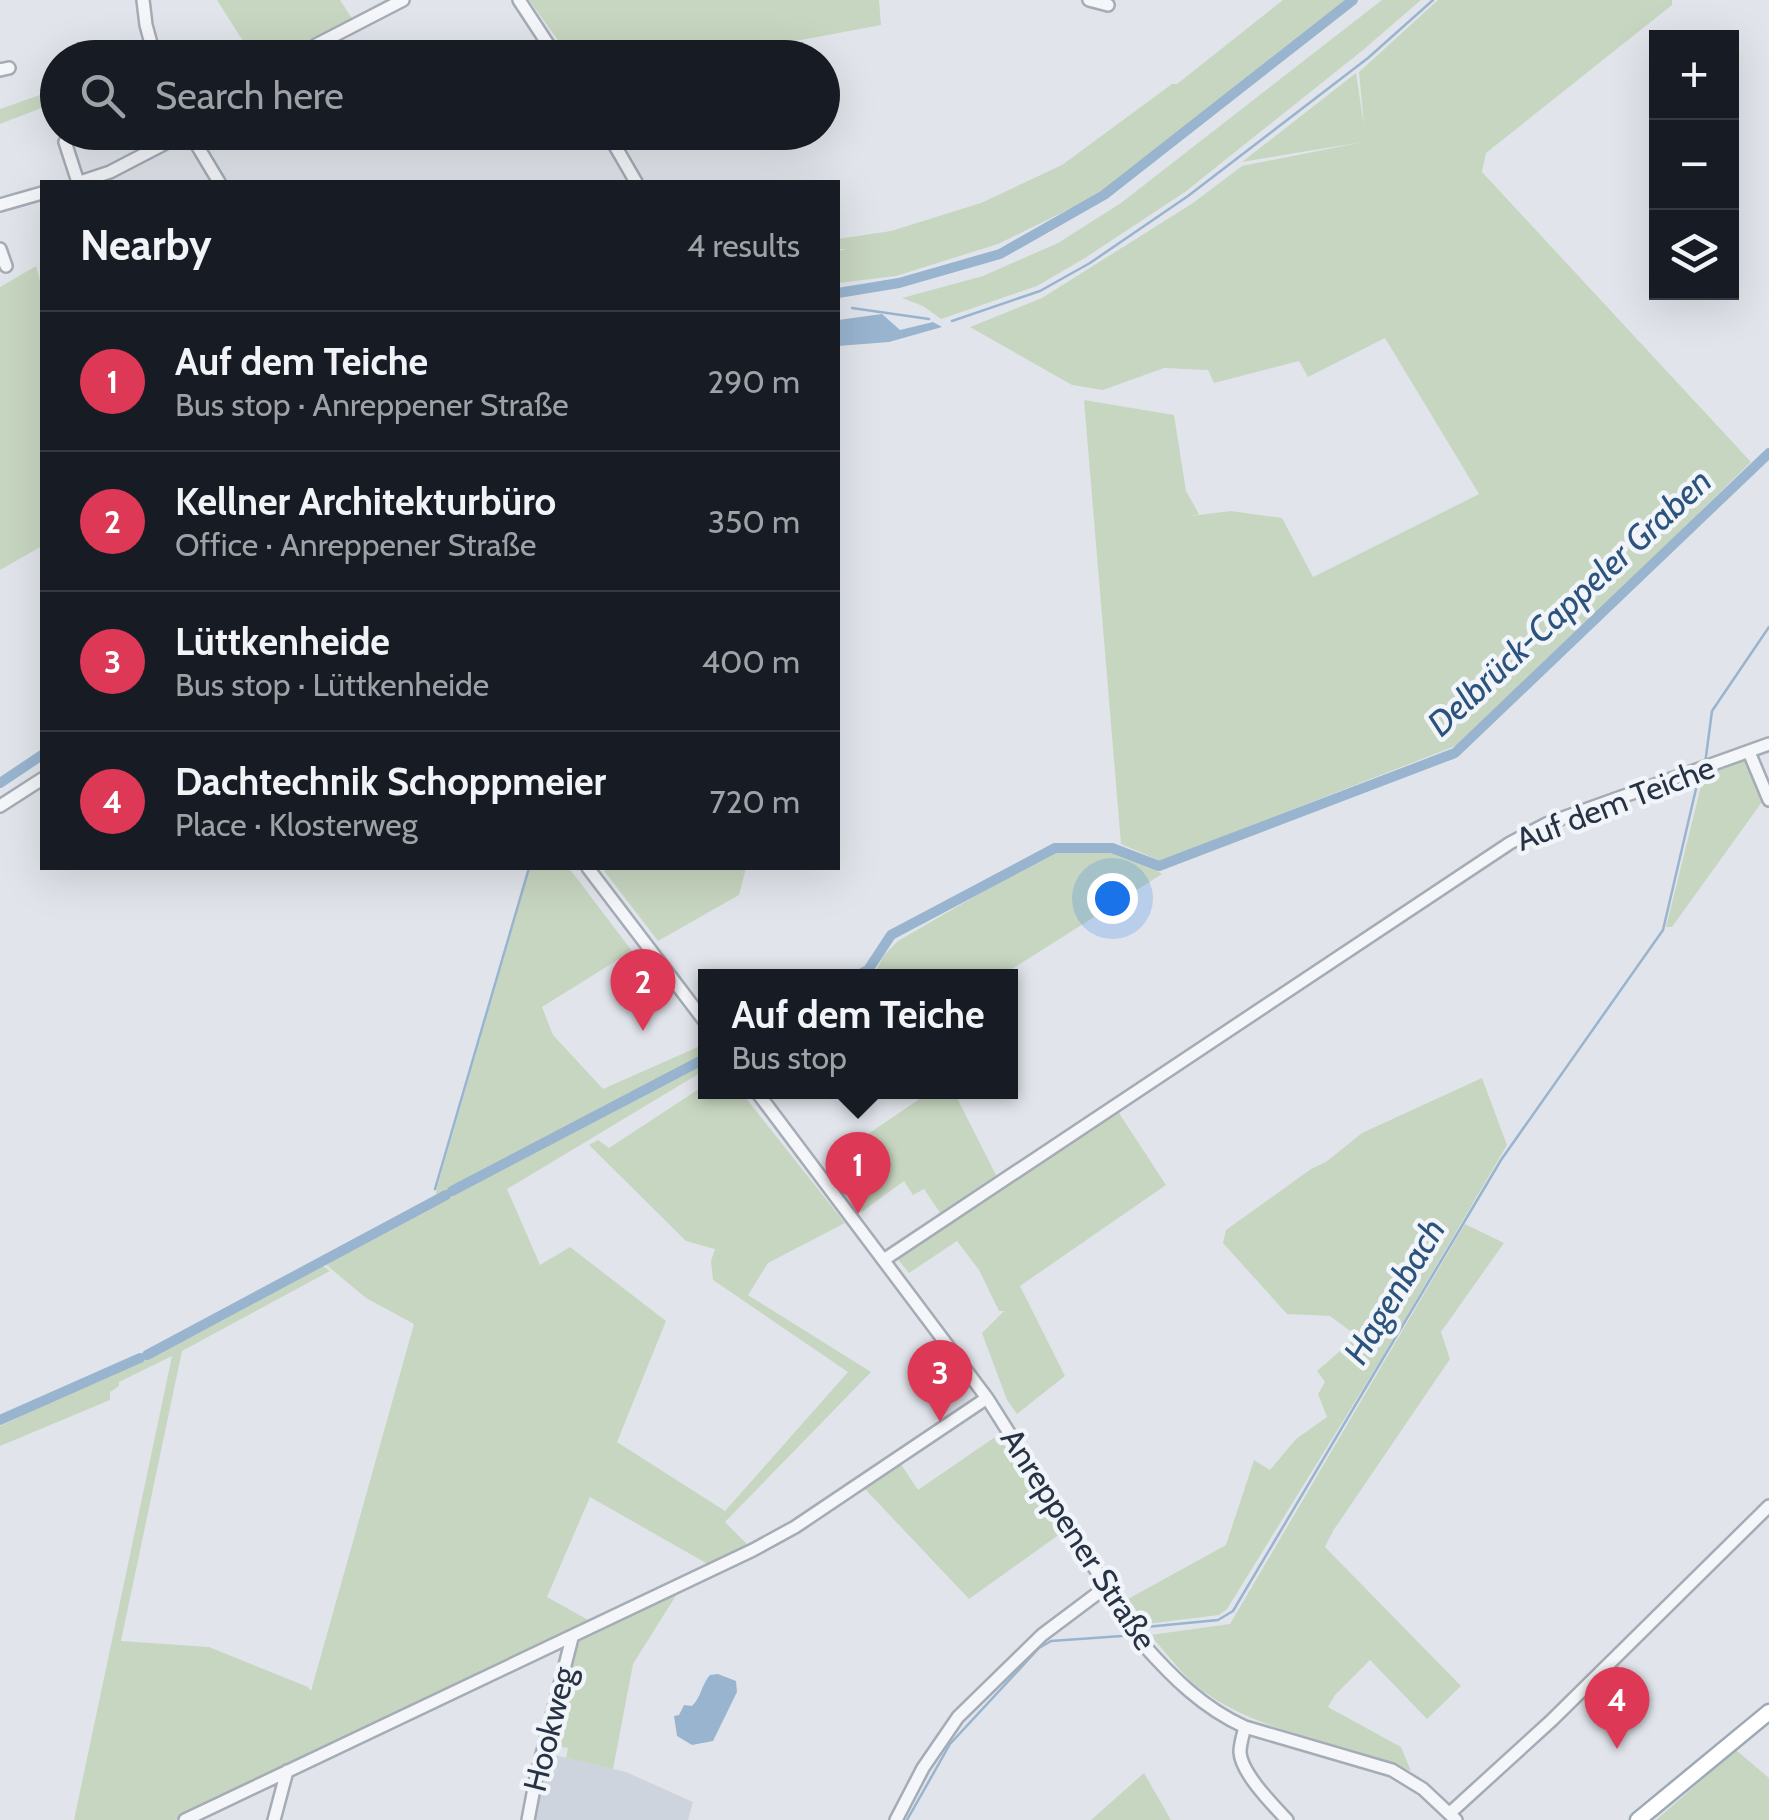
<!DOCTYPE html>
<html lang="en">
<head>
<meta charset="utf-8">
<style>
	:root { --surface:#171b24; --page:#242831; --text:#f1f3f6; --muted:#9ea1a6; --line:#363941; --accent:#dd3856 }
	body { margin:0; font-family:Cabin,sans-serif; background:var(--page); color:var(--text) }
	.controls { position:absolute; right:30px; top:30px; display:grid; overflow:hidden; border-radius:0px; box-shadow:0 10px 40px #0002 }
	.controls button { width:90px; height:90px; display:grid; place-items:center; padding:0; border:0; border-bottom:2px solid var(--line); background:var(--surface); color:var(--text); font:50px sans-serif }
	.you { position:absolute; left:1112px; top:898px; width:35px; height:35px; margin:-25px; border:8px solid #fff; border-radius:50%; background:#1a73e8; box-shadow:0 0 0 15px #1a73e833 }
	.badge { display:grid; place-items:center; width:65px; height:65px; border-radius:50%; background:var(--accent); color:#fff; font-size:32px; font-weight:700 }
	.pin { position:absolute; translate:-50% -82px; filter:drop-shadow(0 2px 5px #0008) }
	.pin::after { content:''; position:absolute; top:52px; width:35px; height:30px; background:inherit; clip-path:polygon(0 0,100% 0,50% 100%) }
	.popup { position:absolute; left:698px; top:969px; width:320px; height:130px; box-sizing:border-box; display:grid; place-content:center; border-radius:0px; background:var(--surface); filter:drop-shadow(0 2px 8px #0005); font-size:32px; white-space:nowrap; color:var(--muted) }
	.popup b { font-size:38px; color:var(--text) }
	.popup::after { content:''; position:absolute; left:50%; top:100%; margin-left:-20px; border:20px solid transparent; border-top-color:var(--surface) }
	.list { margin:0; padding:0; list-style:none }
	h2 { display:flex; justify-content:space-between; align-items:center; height:130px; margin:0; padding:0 40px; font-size:42px }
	h2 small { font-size:32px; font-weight:400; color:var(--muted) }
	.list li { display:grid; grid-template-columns:65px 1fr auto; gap:30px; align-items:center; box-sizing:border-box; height:140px; padding:0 40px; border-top:2px solid var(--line) }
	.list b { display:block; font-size:38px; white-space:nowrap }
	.list p { margin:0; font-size:32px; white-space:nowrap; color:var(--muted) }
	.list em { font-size:32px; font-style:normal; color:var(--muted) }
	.icon { flex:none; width:55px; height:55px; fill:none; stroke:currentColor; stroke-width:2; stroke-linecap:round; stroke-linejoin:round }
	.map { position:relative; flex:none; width:1769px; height:1820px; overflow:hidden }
	.search { position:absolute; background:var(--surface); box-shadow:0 10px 40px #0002; left:40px; top:40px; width:800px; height:110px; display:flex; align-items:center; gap:25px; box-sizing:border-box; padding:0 35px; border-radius:55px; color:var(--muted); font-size:38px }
	.panel { position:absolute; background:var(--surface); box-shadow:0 10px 40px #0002; left:40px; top:180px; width:800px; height:690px; border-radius:0px }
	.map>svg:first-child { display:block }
</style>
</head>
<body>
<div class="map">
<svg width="1769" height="1820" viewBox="0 0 1769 1820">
	<rect width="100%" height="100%" fill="#e1e5eb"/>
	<path fill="#ced4dd" d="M550 1754 626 1772 693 1802 688 1820H534Z"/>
	<path fill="#c7d6c1" d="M217 0H340L353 20 313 43 296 57H253Z
		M529 0H879L881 25 709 57H570Z
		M1283 0H1348L1104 192 998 244 896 276 838 283V251L847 249H838V239L891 231 981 203 1062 165 1172 84H1177Z
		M1382 0H1421L1363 50 1185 192 1085 258 1037 286 941 319 923 306 902 298 983 276 1058 243 1121 203Z
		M1438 0H1672V5L1486 153 1482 172 1751 462 1463 743 1160 861 1121 844 1084 400 1174 415 1186 491 1199 514 1190 516 1231 511 1282 518 1313 577 1479 494 1385 338 1308 377 1299 361 1214 383 1208 370 1164 368 1103 390 1072 385 970 327 1042 298 1193 203 1242 166 1363 142 1242 162 1356 73 1364 126 1359 72Z
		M54 90 57 92 58 132 84 133 59 141 49 105 0 124V109Z
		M36 266 42 288V546L0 570V287Z
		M1744 761 1750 766 1762 802 1672 927H1666L1704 774Z
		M1089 850C1115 852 1140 858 1162 874L1001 976H868L875 973 884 955 898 941 1053 851Z
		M530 868H569L632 951 542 1007 553 1035 603 1089 700 1046 705 1053V1070L507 1189 540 1265 570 1247 666 1321 617 1442 725 1511 848 1372 713 1280 711 1261 715 1249 686 1241 589 1145 598 1140 609 1148 705 1085 706 1092H741L845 1223 768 1263 748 1295 871 1372 725 1522 752 1549 713 1567 590 1497 547 1597 601 1627 680 1589 633 1664 613 1769 566 1758 568 1748 551 1745 576 1637 573 1630 175 1820H74L172 1356 119 1382V1386L110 1392V1400L0 1446V1426L174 1344 322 1265 330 1271 182 1351 121 1641 209 1647 308 1687 311 1691 414 1324 366 1298 324 1263 437 1202 436 1191Z
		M602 868H746L739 895 658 941Z
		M1482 1078 1507 1145 1382 1358 1227 1609 1219 1615 1146 1624 1128 1599 1226 1545 1254 1460 1270 1470 1296 1439 1327 1417 1318 1394 1325 1382 1317 1371 1357 1336 1330 1316 1287 1314 1223 1243 1226 1230 1311 1169 1326 1162 1362 1133Z
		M930 1092H954L998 1179 943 1217 924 1189 913 1195 904 1181 860 1213 825 1163Z
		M1117 1110 1166 1185 1020 1286 1065 1376 1017 1414 1007 1400 982 1333 1004 1311H999L979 1270 957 1241 909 1273 897 1258Z
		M1465 1224 1504 1243 1441 1332 1450 1359 1333 1531 1325 1547 1461 1686 1427 1719 1370 1660 1335 1695 1328 1707 1401 1747 1411 1771C1343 1743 1265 1735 1203 1691 1183 1677 1167 1653 1150 1635L1230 1624Z
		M998 1435 1060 1534 969 1599 864 1488 900 1463 918 1490Z
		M1736 1750 1769 1778V1820H1656Z
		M1144 1773 1171 1820H1091Z"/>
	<path fill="#98b4cf" d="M882 314 900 330 933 322 942 327 889 342 838 346V320Z
		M718 1674 736 1681 737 1692 713 1741 692 1745 677 1736 674 1716 679 1715 684 1705 692 1706C702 1696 701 1685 710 1675Z"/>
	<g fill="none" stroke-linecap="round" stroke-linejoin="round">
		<path stroke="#98b4cf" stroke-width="2.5" d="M852 308 929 319
			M952 321 1040 291 1090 263 1188 196 1368 58 1433 0
			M1705 764 1712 711 1769 627
			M435 1189 529 868
			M1139 1630 1146 1627 1218 1620 1233 1611 1501 1160 1663 930 1699 776
			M907 1820 950 1744 1039 1648 1051 1641 1122 1636 1132 1632"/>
		<path stroke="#98b4cf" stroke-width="10" d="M838 293 899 283 1000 254 1104 195 1353 0
			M0 783 42 755
			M856 976 868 970 891 935 1055 848H1112L1159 866 1455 753 1769 453
			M452 1191 706 1058
			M147 1355 446 1195
			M0 1420 140 1358"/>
		<defs>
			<path id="minor" d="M143 0 146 25 155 58
				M519 0 557 58
				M1089 0 1108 5
				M302 58 316 45 403 0
				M0 70 9 68
				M189 132 219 182
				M607 132 636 182
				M65 142 78 182
				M80 182 110 172 187 132
				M0 205 42 193
				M0 249 6 266
				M1749 752 1769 800
				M0 806 42 779
				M588 868 706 1023
				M757 1092 987 1398 1142 1643C1172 1677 1203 1708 1245 1727L1392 1770 1423 1789 1456 1820
				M885 1259 1510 843 1546 824 1769 744
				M1245 1727C1243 1735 1240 1744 1240 1752 1241 1773 1273 1805 1287 1820
				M1450 1813 1552 1720 1769 1506
				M185 1820 753 1550 795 1527 987 1398
				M274 1820 287 1771
				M528 1820 536 1778 572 1638
				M896 1820 923 1768 958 1717 1042 1635 1106 1587"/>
			<path id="major" d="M1638 1820 1769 1712"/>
		</defs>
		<use href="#minor" stroke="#a5acb6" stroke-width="16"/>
		<use href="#major" stroke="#9ea9b8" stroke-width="19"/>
		<use href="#minor" stroke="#f4f6f9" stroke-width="11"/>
		<use href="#major" stroke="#fff" stroke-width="14"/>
	</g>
	<g text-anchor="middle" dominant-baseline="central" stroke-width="9" stroke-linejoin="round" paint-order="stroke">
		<g font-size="32" fill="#273345" stroke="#f1f4f8">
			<text transform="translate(1615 803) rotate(-21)">Auf dem Teiche</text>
			<text transform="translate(1079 1539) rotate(57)">Anreppener Straße</text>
			<text transform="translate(549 1729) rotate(-76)">Hookweg</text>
		</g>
		<g font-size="35" font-style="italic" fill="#2c537d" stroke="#f1f4f8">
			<text transform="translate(1569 602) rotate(-43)">Delbrück-Cappeler Graben</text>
			<text transform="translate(1394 1291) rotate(-59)">Hagenbach</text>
		</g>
	</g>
</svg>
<div class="controls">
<button>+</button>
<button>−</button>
<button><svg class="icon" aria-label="layers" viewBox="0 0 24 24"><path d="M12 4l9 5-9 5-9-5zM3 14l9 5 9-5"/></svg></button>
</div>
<div class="you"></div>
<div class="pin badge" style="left:858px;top:1214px">1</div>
<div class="popup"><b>Auf dem Teiche</b>Bus stop</div>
<div class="pin badge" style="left:643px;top:1031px">2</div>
<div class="pin badge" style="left:940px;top:1422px">3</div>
<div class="pin badge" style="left:1617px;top:1749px">4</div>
<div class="search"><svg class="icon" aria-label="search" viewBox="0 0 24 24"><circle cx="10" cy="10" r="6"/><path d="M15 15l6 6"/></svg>Search here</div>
<section class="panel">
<h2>Nearby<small>4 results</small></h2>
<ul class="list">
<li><span class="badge">1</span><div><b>Auf dem Teiche</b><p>Bus stop · Anreppener Straße</p></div><em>290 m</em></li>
<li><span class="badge">2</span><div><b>Kellner Architekturbüro</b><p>Office · Anreppener Straße</p></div><em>350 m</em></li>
<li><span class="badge">3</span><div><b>Lüttkenheide</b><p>Bus stop · Lüttkenheide</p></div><em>400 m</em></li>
<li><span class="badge">4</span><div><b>Dachtechnik Schoppmeier</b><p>Place · Klosterweg</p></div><em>720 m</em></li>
</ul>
</section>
</div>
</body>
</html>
